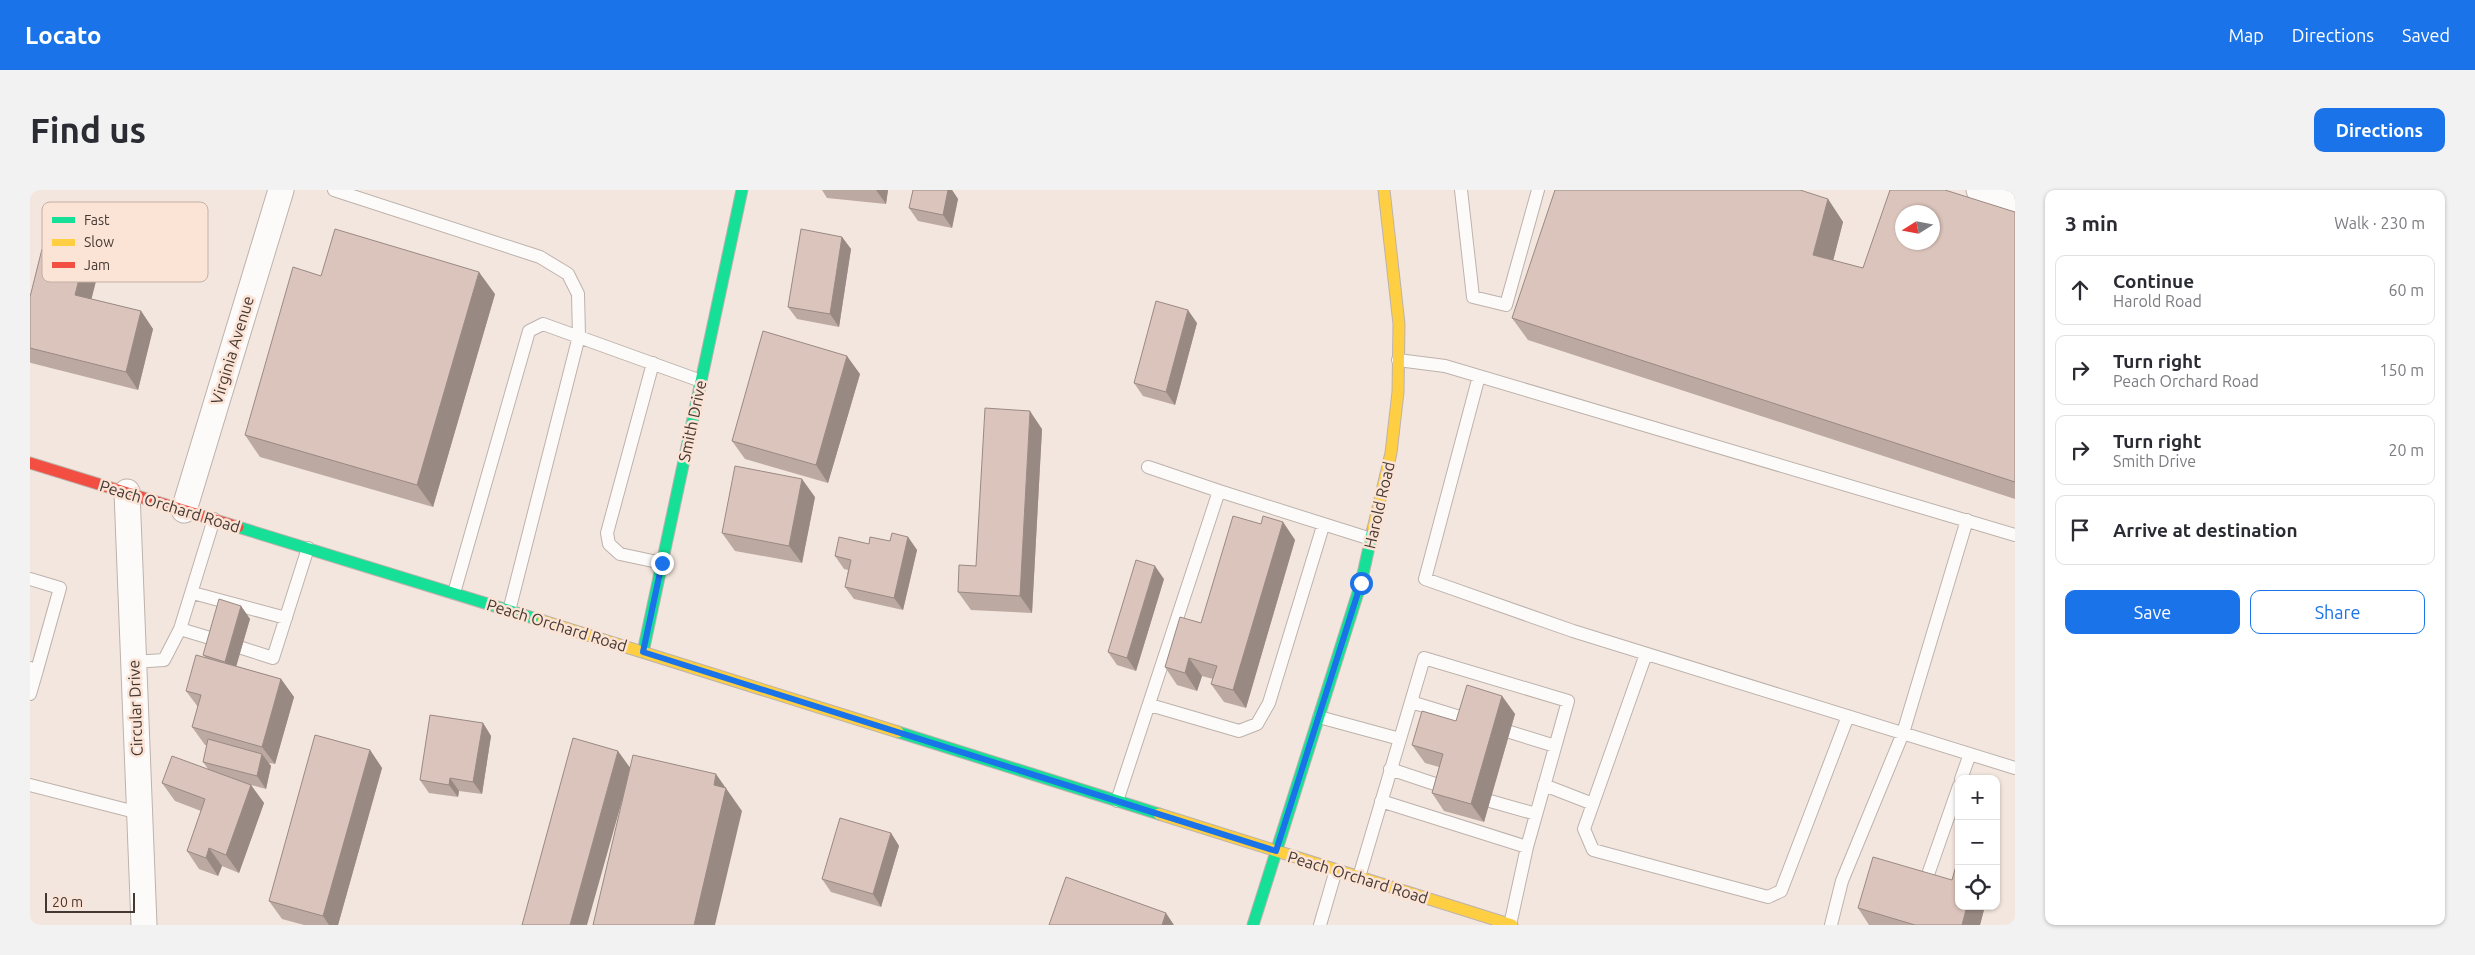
<!DOCTYPE html>
<html lang="en">
<head>
<meta charset="utf-8">
<style>
	:root { --surface:#fff; --page:#f2f2f3; --text:#2b2b33; --muted:#7c7c81; --line:#e1e1e2; --accent:#1a73e8 }
	body { margin:0; font-family:Ubuntu,sans-serif; background:var(--page); color:var(--text) }
	.controls { position:absolute; right:15px; bottom:15px; display:grid; overflow:hidden; border-radius:10px; box-shadow:0 1px 4px #0004 }
	.controls button { width:45px; height:45px; display:grid; place-items:center; padding:0; border:0; border-bottom:1px solid var(--line); background:var(--surface); color:var(--text); font:25px sans-serif }
	.compass { position:absolute; left:1865px; top:15px; width:45px; height:45px; border-radius:50%; background:var(--surface); box-shadow:0 1px 4px #0004; rotate:259deg }
	.scale { position:absolute; left:15px; bottom:12px; width:90px; box-sizing:border-box; padding-left:5px; border:2px solid #443832; border-top:0; font-size:14px; line-height:18px; white-space:nowrap; color:#443832; -webkit-text-stroke:4px #fbe3d6; paint-order:stroke }
	.stop { position:absolute; width:15px; height:15px; margin:-11px; border:4px solid #1a73e8; border-radius:50%; background:#fff }
	.stop.end { background:#1a73e8; border-color:#fff; box-shadow:0 1px 5px #0008 }
	.list { margin:0; padding:0; list-style:none }
	h2 { display:flex; justify-content:space-between; align-items:center; height:65px; margin:0; padding:0 20px; font-size:21px }
	h2 small { font-size:16px; font-weight:400; color:var(--muted) }
	.list li { display:grid; grid-template-columns:32px 1fr auto; gap:15px; align-items:center; box-sizing:border-box; height:70px; margin:0 10px 10px; padding:0 10px; border:1px solid var(--line); border-radius:10px }
	.list b { display:block; font-size:19px; white-space:nowrap }
	.list p { margin:0; font-size:16px; white-space:nowrap; color:var(--muted) }
	.list em { font-size:16px; font-style:normal; color:var(--muted) }
	.actions { display:flex; gap:10px; padding:15px 20px }
	.actions a { flex:1; padding:11px 0; border:1px solid var(--accent); border-radius:10px; text-align:center; font-size:18px; color:var(--accent) }
	.actions .main { background:var(--accent); color:#fff }
	.icon { flex:none; width:28px; height:28px; fill:none; stroke:currentColor; stroke-width:2; stroke-linecap:round; stroke-linejoin:round }
	.map { position:relative; flex:none; width:1985px; height:735px; overflow:hidden; border-radius:10px }
	header { display:flex; align-items:center; gap:30px; box-sizing:border-box; height:70px; padding:0 25px; background:var(--accent); color:#fff }
	header strong { font-size:24px }
	nav { display:flex; gap:28px; margin-inline-start:auto; font-size:18px }
	.intro { display:flex; align-items:center; justify-content:space-between; box-sizing:border-box; height:120px; padding:0 30px }
	h1 { margin:0; font-size:35px }
	.button { padding:12px 22px; border-radius:10px; background:var(--accent); color:#fff; font-size:18px; font-weight:700 }
	main { display:flex; gap:30px; padding:0 30px }
	aside { flex:1; background:var(--surface); border-radius:10px; box-shadow:0 1px 4px #0004 }
	.map>svg:first-child { display:block }
</style>
</head>
<body>
<header>
<strong>Locato</strong>
<nav><a>Map</a><a>Directions</a><a>Saved</a></nav>
</header>
<div class="intro"><h1>Find us</h1><a class="button">Directions</a></div>
<main>
<div class="map">
<svg width="1985" height="735" viewBox="0 0 1985 735">
	<rect width="100%" height="100%" fill="#f3e6de"/>
	<g fill="none" stroke-linecap="round" stroke-linejoin="round">
		<defs>
			<path id="lane" d="M304 0 510 67 538 84 548 104 549 146 479 421
				M1431 0 1443 107 1476 115 1508 0
				M1368 170 1415 176 1985 345
				M623 173 577 343 579 354 590 364 632 373
				M1449 186 1395 389 1543 441 1985 578
				M1118 277 1189 301
				M0 389 30 398 7 480
				M163 403 256 428
				M424 403 499 141 513 134 671 191
				M150 439 190 451
				M212 458 243 468 278 358
				M1616 464 1554 639 1563 660 1738 707 1751 701 1818 526
				M103 472 134 470 150 439 184 329
				M0 478 7 480 0 504
				M1381 512 1443 531
				M1120 515 1209 541 1227 534 1239 513 1293 336
				M1289 527 1370 549
				M1480 542 1525 556
				M1360 579 1420 599
				M1931 589 1940 564
				M0 595 109 623
				M1514 595 1563 614
				M1087 611 1189 301 1341 349
				M1351 611 1497 657
				M1460 611 1506 624
				M1329 687 1394 468 1538 511 1497 657 1480 735
				M1894 696 1929 596
				M1290 735 1306 680
				M1801 735 1812 691 1873 543 1937 330"/>
			<path id="street" d="M1949 0 1985 11
				M97 302 114 735
				M154 320 251 0"/>
			<path id="fast" d="M208 337 513 431
				M613 462 712 0
				M868 542 1129 624
				M1223 735 1331 393 1343 339"/>
			<path id="slow" d="M1343 339 1361 263 1368 202 1369 134 1354 0
				M513 431 868 542
				M1129 624 1482 735"/>
			<path id="jam" d="M0 273 208 337"/>
		</defs>
		<use href="#lane" stroke="#bdb2ac" stroke-width="14"/>
		<use href="#street" stroke="#bdb2ac" stroke-width="27"/>
		<use href="#fast" stroke="#bdb2ac" stroke-width="13"/>
		<use href="#slow" stroke="#bdb2ac" stroke-width="13"/>
		<use href="#jam" stroke="#bdb2ac" stroke-width="13"/>
		<use href="#lane" stroke="#fdfbfa" stroke-width="12"/>
		<use href="#street" stroke="#fdfbfa" stroke-width="25"/>
		<use href="#fast" stroke="#16e098" stroke-width="11"/>
		<use href="#slow" stroke="#ffcf43" stroke-width="11"/>
		<use href="#jam" stroke="#f24e42" stroke-width="11"/>
	</g>
	<path fill="#bca9a1" d="M792 0H858L856 14 797 8Z
		M883 0H922L928 9 922 38 888 31 879 18Z
		M1798 9 1813 32 1803 70 1833 78 1985 22V309L1498 150 1482 128Z
		M812 47 821 59 809 137 767 129 758 117Z
		M291 86 465 104 403 317 230 267 215 245Z
		M67 87 61 109 111 121 123 139 108 200 1 173 0 172V107Z
		M1167 133 1145 215 1113 206 1104 193Z
		M830 184 798 293 715 269 702 251Z
		M1012 239 1002 423 941 420 928 402 946 376Z
		M785 307 772 373 705 361 692 343Z
		M1253 332 1265 350 1216 518 1194 512 1181 494 1183 489 1172 486 1167 501 1147 495 1135 477 1171 433 1231 334Z
		M878 347 887 360 873 420 824 409 815 397 818 380 814 379 805 366 839 354 860 351Z
		M1134 389 1106 481 1087 475 1078 462Z
		M211 416 220 429 206 476 251 489 264 507 245 574 239 573 241 576 236 599 221 595 234 613 209 683 192 676 188 686 169 679 157 661 171 621 145 611 132 593 178 579 173 572 177 555H175L162 537 168 517 156 501 175 467 173 465Z
		M1472 506 1485 524 1454 632 1414 621 1402 603 1409 577 1395 573 1382 555Z
		M453 533 461 546 452 604 429 601 428 607 399 603 390 590Z
		M340 560 352 578 308 735H274L252 729 239 711Z
		M861 643 869 656 851 717 801 702 792 689Z
		M1922 690 1929 716H1955L1950 735H1839L1828 718Z"/>
	<path fill="#998983" d="M846 0H858L856 14Z
		M918 0H922L928 9 922 38 913 25Z
		M1798 9 1813 32 1799 87 1783 65Z
		M812 47 821 59 809 137 800 124Z
		M54 69 67 87 58 123 45 105Z
		M449 82 465 104 403 317 387 295Z
		M1158 120 1167 133 1145 215 1136 202Z
		M111 121 123 139 108 200 96 182Z
		M817 166 830 184 798 293 786 275Z
		M1000 221 1012 239 1002 423 990 406Z
		M772 289 785 307 772 373 759 356Z
		M1253 332 1265 350 1216 518 1203 500Z
		M878 347 887 360 873 420 864 408Z
		M1125 376 1134 389 1106 481 1097 468Z
		M211 416 220 429 204 484 195 472Z
		M1159 468 1172 486 1167 501 1155 483Z
		M251 489 264 507 245 574 232 557Z
		M1472 506 1485 524 1454 632 1441 614Z
		M453 533 461 546 452 604 443 592Z
		M340 560 352 578 308 735H299L293 726Z
		M588 561 601 579 557 735H540Z
		M232 564 241 576 236 599 227 586Z
		M686 584 712 621 685 735H664L684 595Z
		M420 588 429 601 428 607 419 595Z
		M221 595 234 613 209 683 196 665Z
		M861 643 869 656 851 717 843 704Z
		M179 658 192 676 188 686 176 668Z
		M1937 716H1955L1950 735H1932Z
		M1136 723 1144 735H1132Z"/>
	<path fill="#dbc4bb" stroke="#998983" fill-rule="evenodd" d="M883 0H918L913 25 879 18Z
		M1525 0H1770L1798 9 1783 65 1833 78 1860 0H1915L1985 22V292L1482 128ZM1872 22H1902V52H1872Z
		M305 39 449 82 387 295 215 245 263 77 291 86Z
		M771 39 812 47 800 124 758 117Z
		M12 59 54 69 45 105 111 121 96 182 0 158V107Z
		M1126 111 1158 120 1136 202 1104 193Z
		M733 141 817 166 786 275 702 251Z
		M955 218 1000 221 990 406 928 402 929 375 946 376Z
		M705 276 772 289 759 356 692 343Z
		M1203 326 1231 334 1233 326 1253 332 1203 500 1181 494 1187 476 1159 468 1155 483 1135 477 1150 427 1171 433Z
		M862 343 878 347 864 408 815 397 821 370 805 366 809 347 839 354 840 347 860 351Z
		M1106 370 1125 376 1097 468 1078 462Z
		M189 409 211 416 195 472 173 465Z
		M166 465 251 489 232 557 162 537 171 505 156 501Z
		M1437 495 1472 506 1441 614 1402 603 1413 564 1382 555 1392 521 1426 531Z
		M400 525 453 533 443 592 420 588 419 595 390 590Z
		M285 545 340 560 293 726 239 711Z
		M543 548 588 561 540 735H492Z
		M178 549 232 564 227 586 173 572Z
		M603 565 686 584 684 595 696 598 664 735H563Z
		M142 566 221 595 196 665 179 658 176 668 157 661 175 609 132 593Z
		M810 628 861 643 843 704 792 689Z
		M1843 667 1922 690 1926 676 1929 677V716H1937L1932 735H1885L1828 718Z
		M1036 687 1136 723 1132 735H1019Z"/>
	<g fill="none" stroke-linecap="round" stroke-linejoin="round">
		<path stroke="#1a73e8" stroke-width="6" d="M632 373 613 462 1246 661 1331 393"/>
	</g>
	<g text-anchor="middle" dominant-baseline="central" stroke-width="5" stroke-linejoin="round" paint-order="stroke">
		<g font-size="16" fill="#443832" stroke="#fbe3d6">
			<text transform="translate(202 160) rotate(-73)">Virginia Avenue</text>
			<text transform="translate(662 231) rotate(-78)">Smith Drive</text>
			<text transform="translate(1349 315) rotate(-77)">Harold Road</text>
			<text transform="translate(140 316) rotate(17)">Peach Orchard Road</text>
			<text transform="translate(527 435) rotate(17)">Peach Orchard Road</text>
			<text transform="translate(105 518) rotate(-92)">Circular Drive</text>
			<text transform="translate(1328 687) rotate(17)">Peach Orchard Road</text>
		</g>
	</g>
	<rect x="12" y="12" width="166" height="80" rx="8" fill="#fbe3d6" stroke="#c4b0a5" stroke-width="1"/>
	<rect x="22" y="27" width="23" height="6" fill="#16e098"/>
	<rect x="22" y="49" width="23" height="7" fill="#ffcf43"/>
	<rect x="22" y="72" width="23" height="6" fill="#f24e42"/>
	<g font-size="14" fill="#443832">
		<text x="54" y="35">Fast</text>
		<text x="54" y="57">Slow</text>
		<text x="54" y="80">Jam</text>
	</g>
</svg>
<div class="controls">
<button>+</button>
<button>−</button>
<button><svg class="icon" aria-label="locate" viewBox="0 0 24 24"><circle cx="12" cy="12" r="6"/><path d="M12 2v4M12 18v4M2 12h4M18 12h4"/></svg></button>
</div>
<svg class="compass" viewBox="-18 -18 36 36"><path d="M0-13l5 13h-10z" fill="#e53935"/><path d="M0 13l5-13h-10z" fill="#7c7c81"/></svg>
<div class="scale">20 m</div>
<div class="stop" style="left:1331px;top:393px"></div>
<div class="stop end" style="left:632px;top:373px"></div>
</div>
<aside>
<h2>3 min<small>Walk · 230 m</small></h2>
<ul class="list">
<li><svg class="icon" aria-label="ahead" viewBox="0 0 24 24"><path d="M12 20V5M6 11l6-6 6 6"/></svg><div><b>Continue</b><p>Harold Road</p></div><em>60 m</em></li>
<li><svg class="icon" aria-label="right" viewBox="0 0 24 24"><path d="M7 20v-9h11M14 6l5 5-5 5"/></svg><div><b>Turn right</b><p>Peach Orchard Road</p></div><em>150 m</em></li>
<li><svg class="icon" aria-label="right" viewBox="0 0 24 24"><path d="M7 20v-9h11M14 6l5 5-5 5"/></svg><div><b>Turn right</b><p>Smith Drive</p></div><em>20 m</em></li>
<li><svg class="icon" aria-label="arrive" viewBox="0 0 24 24"><path d="M6 21V4h12l-3 4 3 4H6"/></svg><div><b>Arrive at destination</b></div></li>
</ul>
<div class="actions"><a class="main">Save</a><a>Share</a></div>
</aside>
</main>
</body>
</html>
